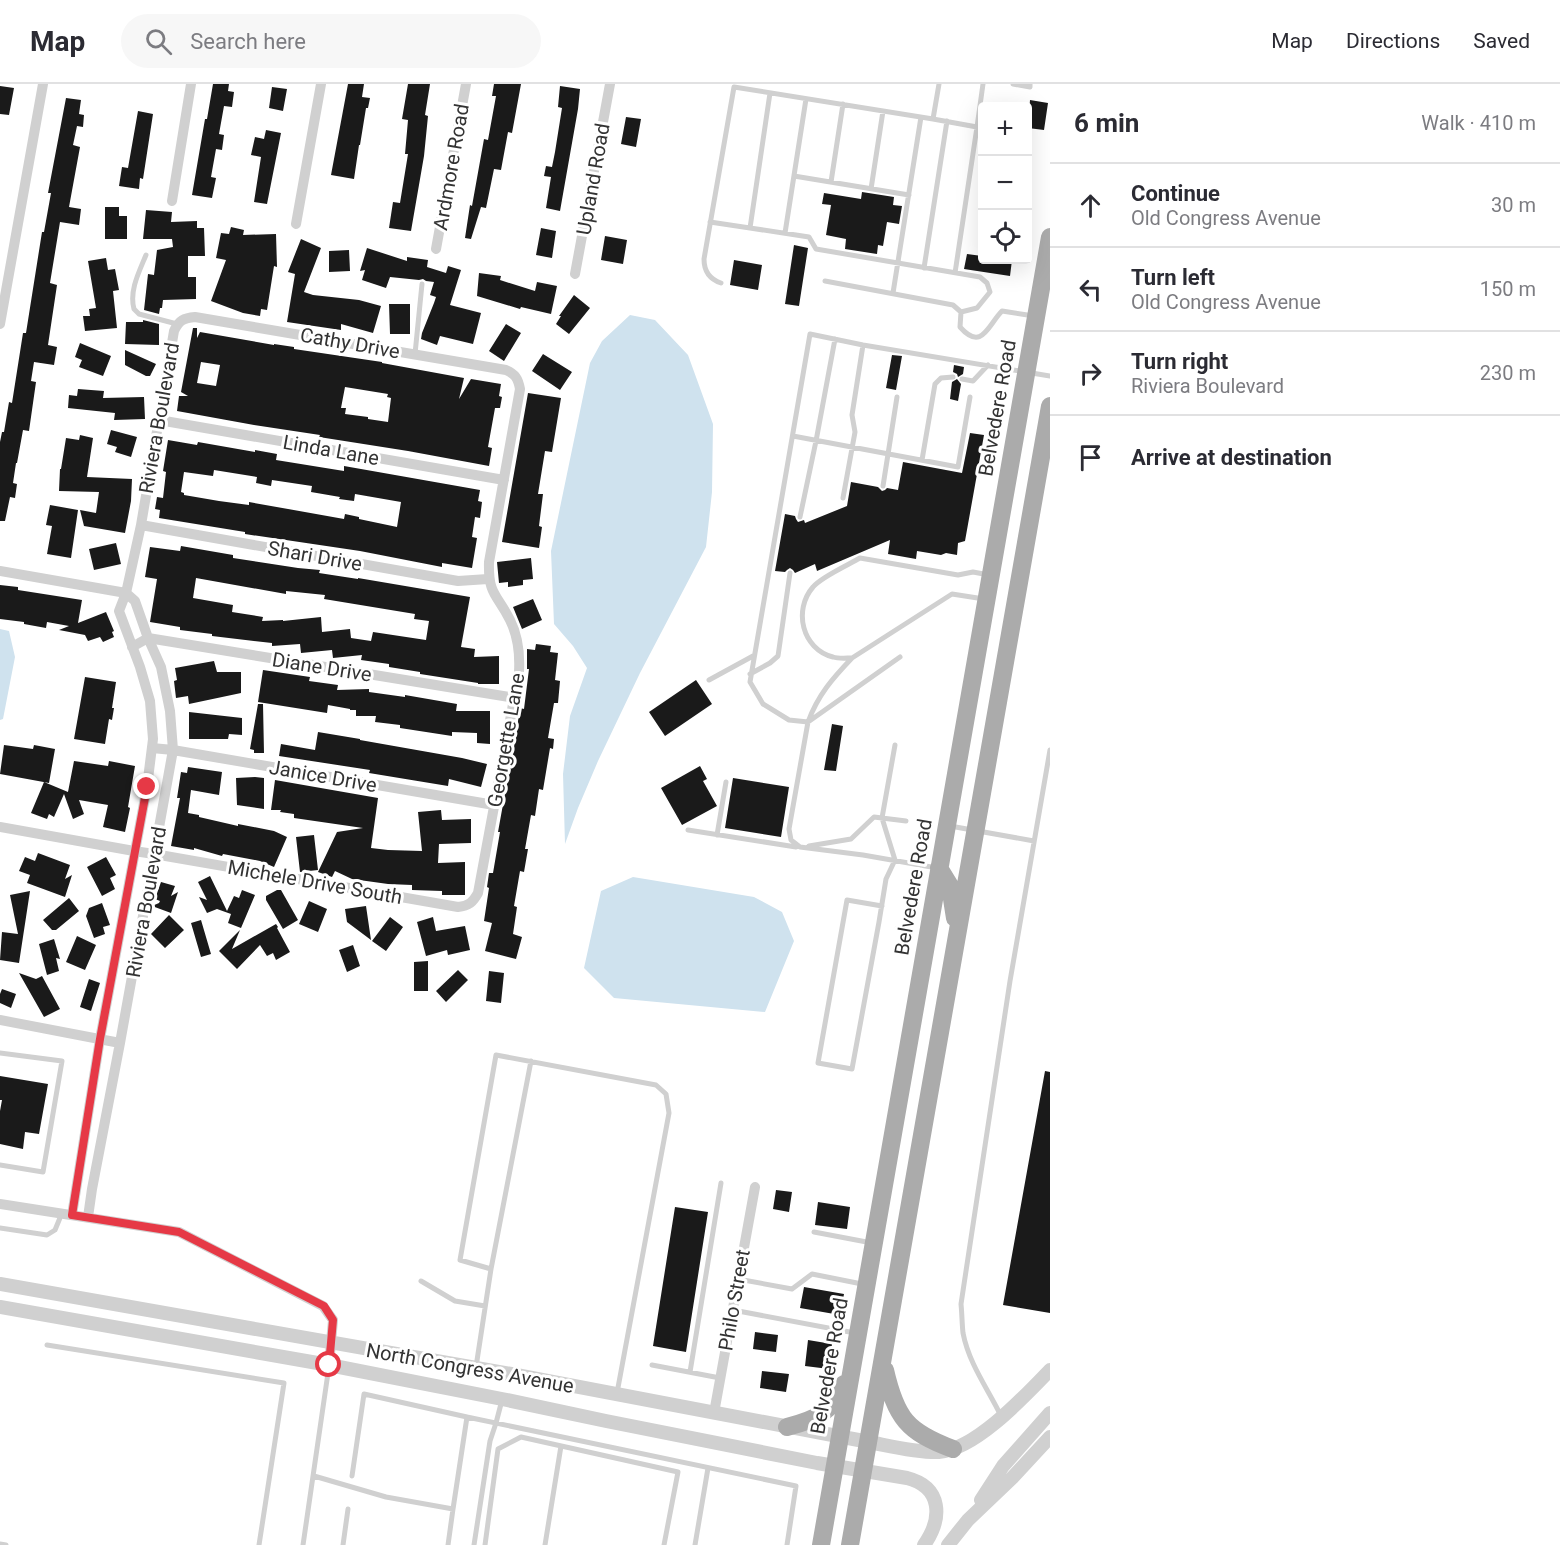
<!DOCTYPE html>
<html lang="en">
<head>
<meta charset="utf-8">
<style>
	:root { --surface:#fff; --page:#f7f7f7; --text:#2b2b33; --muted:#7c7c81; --line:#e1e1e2 }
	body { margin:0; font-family:Roboto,sans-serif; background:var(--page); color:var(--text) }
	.controls { position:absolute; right:18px; top:18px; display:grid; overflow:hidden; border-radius:6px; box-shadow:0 6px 24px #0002 }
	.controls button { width:54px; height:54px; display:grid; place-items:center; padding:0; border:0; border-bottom:2px solid var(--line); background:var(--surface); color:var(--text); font:30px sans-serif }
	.stop { position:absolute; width:18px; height:18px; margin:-14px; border:4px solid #e63946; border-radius:50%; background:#fff }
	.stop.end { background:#e63946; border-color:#fff; box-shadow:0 2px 6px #0008 }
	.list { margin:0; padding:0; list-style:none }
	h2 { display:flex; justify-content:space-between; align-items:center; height:78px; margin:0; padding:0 24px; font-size:26px }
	h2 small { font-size:20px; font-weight:400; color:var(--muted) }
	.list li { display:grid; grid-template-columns:39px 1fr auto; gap:18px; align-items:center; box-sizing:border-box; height:84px; padding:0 24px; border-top:2px solid var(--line) }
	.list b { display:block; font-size:22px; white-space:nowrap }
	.list p { margin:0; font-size:20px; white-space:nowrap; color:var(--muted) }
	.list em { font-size:20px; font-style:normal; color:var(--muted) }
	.icon { flex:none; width:33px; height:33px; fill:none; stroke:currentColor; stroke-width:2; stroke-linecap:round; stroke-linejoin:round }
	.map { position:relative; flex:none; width:1050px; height:1461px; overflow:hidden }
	header { display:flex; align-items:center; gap:36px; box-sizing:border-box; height:84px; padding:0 30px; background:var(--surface); border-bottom:2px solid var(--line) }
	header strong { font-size:28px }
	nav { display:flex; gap:33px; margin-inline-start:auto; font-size:21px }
	.search { width:420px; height:54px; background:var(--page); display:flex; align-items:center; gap:15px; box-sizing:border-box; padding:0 21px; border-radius:33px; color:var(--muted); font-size:22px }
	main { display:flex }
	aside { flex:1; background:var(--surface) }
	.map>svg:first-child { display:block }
</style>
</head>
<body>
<header>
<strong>Map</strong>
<div class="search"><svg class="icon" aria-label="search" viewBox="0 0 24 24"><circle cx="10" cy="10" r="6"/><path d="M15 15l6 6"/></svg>Search here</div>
<nav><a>Map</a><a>Directions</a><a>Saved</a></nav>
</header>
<main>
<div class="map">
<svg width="1050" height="1461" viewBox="0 0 1050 1461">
	<rect width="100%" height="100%" fill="#fff"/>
	<path fill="#cfe2ee" d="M630 231 655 236 688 271 713 340 712 408 706 463 640 589 598 677 578 724 565 760 563 690 570 632 587 584 573 562 554 540 551 467 590 279 602 257Z
		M0 545 9 547 15 573 3 635 0 636Z
		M633 793 754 813 782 828 794 857 765 928 614 914 584 884 601 807Z"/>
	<path fill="#1a1a1a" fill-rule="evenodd" d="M213 0H229L228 7 234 8 232 23 224 22 219 50 224 51 222 66 216 65 211 93 216 94 212 114 192 111 205 35H207Z
		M348 0H364L362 13 370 14 368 24H366L360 61H359L354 95 331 91Z
		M408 0H430L425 31 428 32 424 72 411 147 389 144 393 118 400 119 408 70H405L408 36 402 35Z
		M494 0H521L512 49 508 48 501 86 494 85 486 124 481 123 471 155 465 154 470 121 472 122 484 55 488 56 496 12H492Z
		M0 2 14 4 9 31 0 30Z
		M560 2 580 5 578 25 560 127 546 124 551 93 544 92 546 82 552 83 555 68 562 24 558 23Z
		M272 3 287 5 283 27 269 24Z
		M66 14 81 16 79 30 84 31 83 43 77 42 73 61 80 63 69 123 81 125 79 141 60 138 50 199 57 201 48 261 57 263 54 281 34 278 31 297 36 298 29 347 23 346 17 379H16L13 399 17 400 15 414 10 413 5 437H0V358L2 348H4L9 318 12 319 23 249H26L42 148H44L51 109H48Z
		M1030 16 1048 19 1044 46 1028 44Z
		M138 27 153 30 143 95 140 94 139 105 119 102 122 83 128 84Z
		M626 33 641 35 636 63 621 60Z
		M266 46 281 49 267 120 254 118 261 73 251 71 255 53 264 55Z
		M862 108 894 113 893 121 902 122 899 140 887 138 883 162 878 161 877 170 845 165 846 155 826 151 831 121 822 120 824 109 861 115Z
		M105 123H119V132H127V155H105Z
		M146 126 172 128 171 138 197 137V144H204L205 172H188V193H196V215L163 216 162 224H160L159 230 144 226 148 190 154 191 157 166 173 163 172 155H143Z
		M231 143 244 146 243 151 276 150 277 183 274 182 267 226 261 225 260 232 243 229 211 217 226 176 216 174 221 149 229 150Z
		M541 144 556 147 552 174 536 171Z
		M605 152 627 156 623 180 601 176Z
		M301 155 321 164 304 208 313 211 359 216 381 222 373 249 341 240V246L287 238 295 190 288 188Z
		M794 161 808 164 799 222 785 220Z
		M367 164 407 177V173L428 176 427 183 446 189 448 182 461 186 450 221 481 229 473 260 440 252 437 261 421 255 422 249 434 219 436 213 430 211 434 198 426 197 423 195 419 196 390 193 386 204 362 196 365 186 360 187Z
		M349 166 350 187 329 188V167Z
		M967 170 982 172V176H1012L1010 192 964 185Z
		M106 174 108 186 115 185 119 206 113 207 117 244 85 247 83 232H90L89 225 96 224 88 177Z
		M734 176 762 181 758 206 730 201Z
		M479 189 501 192 500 196 535 207 537 198 557 202 551 230 521 223 520 225 477 212Z
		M574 211 590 224 569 250 556 240 561 232H559Z
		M389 220H410V250H390Z
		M143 236 159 240V261L125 260 126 238H143Z
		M506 240 521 249 504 277 489 267Z
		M193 244H197V254L200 248 274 261V260L294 263V265L382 278V279L464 294 459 315 471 295 501 300 499 312 502 313 500 324H495L488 363 492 364 489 382 408 367 319 353 320 351 254 341 177 327 179 312H188L181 308ZM201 278 220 281 216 302 197 299ZM345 303 388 310 387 313 391 314 388 338 368 335V333L345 330 346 324H341Z
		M80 259 111 272 103 292 79 283 82 276 75 273Z
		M125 266 156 280 150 292H146L125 281Z
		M543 270 572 288 560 306 532 287Z
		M892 271 902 272 896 306 886 304Z
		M954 281 964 283 963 290 958 293 957 290 953 288Z
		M957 295 961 300 958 317 950 315 952 298Z
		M78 305 104 307 103 314 144 313 145 335 114 336 115 329 68 324 69 311 77 312Z
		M528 309 561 314 552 368 545 367 538 410H543L539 442 542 443 539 464 502 458Z
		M111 346 137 353 131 373 115 368 117 363 107 360Z
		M970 349 984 351 965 457 958 459 957 471 946 469 941 471 917 467 916 475 888 470 890 456 817 487 815 480 795 489 793 486 790 484 787 486 785 488 775 487 785 430 795 432 796 435 798 438 804 436 805 439 847 422 851 398 878 403 882 407 885 406 887 404 898 406 903 378 962 389Z
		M80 351 93 354 87 393 132 395 131 417 125 449 84 442 80 426 96 429 99 408 59 407 60 385H61L66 354 79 356Z
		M168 356 197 361 198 358 255 368V366L277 370 276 376 344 387V382L480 406 478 417 482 418 480 434 475 433 472 453 477 454 472 484 442 479V483L360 467 245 450V448L159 434 160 426 155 425 157 413 163 414 166 388 163 387ZM214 386 257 393 256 399 271 402 272 396 312 402 311 408 340 413 339 415 354 417 355 410 401 418 397 443 359 435V433L345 430 344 435 249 418V421L219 417 184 411V409L181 408 184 388 213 392Z
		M50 421 78 426 71 474 47 470 52 442 46 441Z
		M116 459 121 480 94 486 89 465Z
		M181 462 233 471V474L298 484 320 486 319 489 358 495V494L470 513 461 563 475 565 474 573 499 572V600H478V599L420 590V588L389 583V580L361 576 362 571 333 574 332 566 301 569 300 560 272 562V559L212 552V550L180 546V543L150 538 157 495 145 493 150 463 180 467ZM196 494 286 510V507L325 511 324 515 415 530 414 535 429 537 426 556 373 548 371 557 351 554 350 545 322 548 321 533 283 537V536L262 537 263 533 232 528 233 521 193 514Z
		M531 474 533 495 523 496V501L508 503V498L499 499 497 478Z
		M0 501 18 503V506L82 516 78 539 106 528 114 547 112 548 114 553 103 558 100 553 88 557 85 551 59 546 69 542 47 538 46 544 24 540V538L0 535Z
		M533 515 542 536 522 545 513 523Z
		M536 560 551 562 550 568 558 569 555 596 560 597 558 619H554L548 654 554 655 553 665 550 664 543 706 539 705 535 732 531 731 525 765H528L524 788 520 787 514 822 517 823 513 850 522 853 516 875 485 867 492 839 484 837 489 804 487 803 489 789H493L500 748H498L511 676H512L520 624 524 625 529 585H527V565L535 566Z
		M214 577 217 588H241V609L189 620 188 612 176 614 174 597 177 596 175 584Z
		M263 586 310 593 309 597 338 601 337 606 369 605V608L405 613V611L457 620 456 627H490V660L477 659V649L452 648V652L400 644V641L375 638 376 632H356V626H350V625L328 621 327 629 258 618Z
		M85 593 116 598 112 624H114L112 636 109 635 105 660 74 655Z
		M696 596 712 620 665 652 649 628Z
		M258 620H263L264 669H254V666L250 665Z
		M189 628 242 634V651L229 650 228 655H189Z
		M832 640 843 642 836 687 824 686Z
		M318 648 360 655V656L462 674 487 680 481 703 449 695 448 702 369 689 370 686 279 672 281 660 315 666Z
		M4 661 33 665 34 661 55 665 49 699 0 690Z
		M74 677 108 682 109 677 135 682 128 723 130 724 125 748 103 743 108 721 79 716 84 730 73 735 64 710 54 733 49 730 47 735 31 729 44 698 68 708Z
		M700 682 707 695 703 697 717 722 682 741 661 704Z
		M188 683 222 688 219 711 191 706 188 729 199 731V733L238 742V740L274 747 287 753 274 783 260 777 223 770 222 772 194 764V766L171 762 180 714H177L181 688 187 689Z
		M255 693 264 694V725L237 721 236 694Z
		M733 694 789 703 781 753 725 744Z
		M275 696 378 714 371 764 388 766 422 767 418 728 441 726 442 736 471 735V759L439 760 438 779 465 778V811H442V807L412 806V801L388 800 352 795 335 787 332 793 318 788 337 748 363 744 294 734V730L280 728 281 726H271Z
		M314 751 318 786 300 788 296 753Z
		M38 769 70 781 65 795 72 791 65 813 27 799 30 791 19 787 25 773 35 777Z
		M106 773 116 791 110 794 115 805 102 812 87 783Z
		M210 792 227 827 234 812 239 814 242 806 255 811 241 844 228 839 231 830 217 825 207 829 199 813 207 816 198 798Z
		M161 798 175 802 171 812 178 808 171 829 152 822 159 819 160 817 155 815Z
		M277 806H281L298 836 283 845 266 816V812Z
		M30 807 19 879 0 876 2 848 18 850 10 811Z
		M69 814 79 827 56 846H52L43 836Z
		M309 817 327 825 318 848 299 840Z
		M102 819 110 841 103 843 105 850 94 854 86 832 89 824Z
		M366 822 371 856 347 838 345 825Z
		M169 831 184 846 165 864 151 850Z
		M390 833 403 843 386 867 372 857Z
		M433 833 436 847 465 842 470 866 448 871 447 866 426 872 417 838Z
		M201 836 211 870 201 873 191 839Z
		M276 840 278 843 277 844 290 868 276 876 273 869 267 872 260 861 237 885 219 867 240 846 232 865Z
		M77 852 96 861 85 886 66 878Z
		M54 855 60 875 56 874 59 887 47 891 39 860Z
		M353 861 360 882 347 888 339 866Z
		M428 877V907H414V878Z
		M458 886 468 896 446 918 436 907Z
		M489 887 504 889 501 919 486 917Z
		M19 889 36 895 42 892 60 925 44 933Z
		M89 895 100 899 91 927 80 923Z
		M2 905 16 910 11 924 0 919V910Z
		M1045 987 1050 988V1229L1003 1221Z
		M0 992 48 1000 39 1050 25 1048 23 1065 0 1060V1027L2 1016H0Z
		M776 1106 792 1108 789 1128 773 1125Z
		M818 1118 850 1123 847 1145 815 1141Z
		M675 1123 708 1128 686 1268 653 1262Z
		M804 1203 844 1210 840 1231 800 1224Z
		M755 1248 778 1251 776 1268 753 1265Z
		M808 1256 832 1260 829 1285 805 1282Z
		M762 1287 789 1290 786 1308 760 1304Z"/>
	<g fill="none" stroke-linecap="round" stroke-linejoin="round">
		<path stroke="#cdcdcd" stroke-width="2" stroke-dasharray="3 3" stroke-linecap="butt" d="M895 843 910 845"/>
		<path stroke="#d0d0d0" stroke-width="5" d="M1013 0 1030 3V0
			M933 35 977 43 955 189
			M977 43 983 0
			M794 92 909 111
			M831 98 843 20
			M871 105 883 27
			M710 138 750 144 770 9
			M750 144 809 153 816 165 980 193 987 199 990 208 977 224 961 228
			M785 149 806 15
			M146 171C139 188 129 207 134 225L139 230 177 240
			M924 184 947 37
			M825 197 953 221 961 228
			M721 199C709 195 704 187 704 175L734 3 933 35 939 0
			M893 209 921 33
			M961 228 960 243C982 268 988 241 1002 227L1034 232
			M415 270 422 200
			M962 295 973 297 988 281
			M793 352 958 383 970 313
			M922 376 935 300 941 294 953 293
			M883 402 897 313
			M843 414 855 348 852 331 863 261
			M800 433 816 357 835 255
			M984 515 952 510 852 574C846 574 839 575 833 573 802 565 793 526 813 503 821 493 848 481 860 474L958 491 973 488 989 491
			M900 573 808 638 789 636 763 620 750 598 810 250 863 261 1050 292
			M852 574C832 595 818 611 808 638L789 745 791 756 800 763 863 771 937 784
			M750 590 770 579 778 572 790 489
			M709 596 753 572
			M950 742 1034 757
			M688 746 796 763
			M717 751 726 698
			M809 762 851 755 874 733 906 737
			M882 822 847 816 818 979 852 985 879 838 886 795 895 776 882 734 895 661
			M0 969 62 977 43 1088 0 1081
			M0 1144 47 1151 55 1146 62 1129
			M814 1148 872 1159
			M491 1185 460 1176 496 971 656 1001 666 1010 669 1029 617 1309
			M738 1195 792 1205 812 1190 862 1200
			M421 1197 455 1217 485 1222
			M733 1226 855 1249
			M47 1261 284 1299 259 1461
			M652 1281 720 1294
			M476 1283 491 1185 531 977
			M690 1288 721 1099
			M1001 1332C988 1305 969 1280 963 1249 962 1240 962 1230 961 1220L1010 897 1050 666
			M467 1333 796 1402 787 1461
			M314 1392 386 1413 453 1425 467 1333 364 1310 352 1392
			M0 1460 6 1461
			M303 1461 329 1282
			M343 1461 348 1425
			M448 1461 453 1425
			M474 1461 490 1357 496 1339 502 1316
			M485 1461 498 1365 521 1353 678 1388 664 1461
			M545 1461 561 1362
			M695 1461 708 1384"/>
		<path stroke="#d0d0d0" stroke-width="10" d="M172 117 191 0
			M296 140 321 0
			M436 165 466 0
			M575 190 610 0
			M0 240 43 0
			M159 336 504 396
			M141 441 458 497 488 495
			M0 487 126 509
			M132 563 148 554 515 614
			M152 664 173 666 494 721
			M0 743 134 767 154 770 458 823C469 822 473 818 478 809L519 588C520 570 518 552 510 536 497 510 488 511 489 478L520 305C518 294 515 290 506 286L195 233C184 234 179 236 174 247L141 441 126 509 119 527 140 583 150 617 153 655 147 703 100 955 72 1131
			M0 936 120 959
			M0 1120 179 1148 323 1222 333 1236 329 1281
			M88 1133 92 1105 120 959 173 666 170 627 161 583 148 554 135 517 126 509
			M714 1329 755 1103"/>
		<path stroke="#d0d0d0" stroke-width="14" d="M0 1200 511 1290 869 1358C890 1362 918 1369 939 1368 975 1366 1025 1312 1050 1286
			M0 1223 329 1281 502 1315 606 1337 817 1379 907 1394C942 1403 943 1434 924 1461
			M981 1416 1003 1382 1050 1329
			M948 1461 968 1436 1012 1394 1050 1353"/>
		<path stroke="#ababab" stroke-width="18" d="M939 784 950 802 955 834
			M885 1286C896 1334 907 1348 953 1365
			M787 1343C818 1335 830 1329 844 1300
			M821 1461 1050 153
			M850 1461 1050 322"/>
	</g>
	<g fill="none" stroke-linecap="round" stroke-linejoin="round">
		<path stroke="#e63946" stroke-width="8" d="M147 703 100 955 72 1131 179 1148 324 1222 333 1236 329 1281"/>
	</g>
	<g text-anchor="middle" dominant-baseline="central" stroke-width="6" stroke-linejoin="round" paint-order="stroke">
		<g font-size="20" fill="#333" stroke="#fff">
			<text transform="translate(451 83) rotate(-80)">Ardmore Road</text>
			<text transform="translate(593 95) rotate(-80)">Upland Road</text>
			<text transform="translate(350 259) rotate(10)">Cathy Drive</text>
			<text transform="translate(997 324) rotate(-80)">Belvedere Road</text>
			<text transform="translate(159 334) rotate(-80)">Riviera Boulevard</text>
			<text transform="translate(331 366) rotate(10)">Linda Lane</text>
			<text transform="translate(315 472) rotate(10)">Shari Drive</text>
			<text transform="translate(322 583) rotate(9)">Diane Drive</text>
			<text transform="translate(506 656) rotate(-80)">Georgette Lane</text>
			<text transform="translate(323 692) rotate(10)">Janice Drive</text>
			<text transform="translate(315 798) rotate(10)">Michele Drive South</text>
			<text transform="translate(913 803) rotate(-80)">Belvedere Road</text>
			<text transform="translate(146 818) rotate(-80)">Riviera Boulevard</text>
			<text transform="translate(734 1216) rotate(-80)">Philo Street</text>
			<text transform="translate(829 1282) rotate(-80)">Belvedere Road</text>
			<text transform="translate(470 1284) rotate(10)">North Congress Avenue</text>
		</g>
	</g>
</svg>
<div class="controls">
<button>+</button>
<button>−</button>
<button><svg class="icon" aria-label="locate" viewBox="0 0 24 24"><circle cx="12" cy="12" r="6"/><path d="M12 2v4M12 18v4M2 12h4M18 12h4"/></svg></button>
</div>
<div class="stop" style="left:329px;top:1281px"></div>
<div class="stop end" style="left:147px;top:703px"></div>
</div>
<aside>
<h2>6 min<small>Walk · 410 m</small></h2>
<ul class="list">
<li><svg class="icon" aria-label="ahead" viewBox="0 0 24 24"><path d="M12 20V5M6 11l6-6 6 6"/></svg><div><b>Continue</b><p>Old Congress Avenue</p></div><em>30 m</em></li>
<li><svg class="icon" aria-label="left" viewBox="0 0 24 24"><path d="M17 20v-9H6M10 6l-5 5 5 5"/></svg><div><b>Turn left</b><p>Old Congress Avenue</p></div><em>150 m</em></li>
<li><svg class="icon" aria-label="right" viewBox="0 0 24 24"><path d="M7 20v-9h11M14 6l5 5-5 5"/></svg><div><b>Turn right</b><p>Riviera Boulevard</p></div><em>230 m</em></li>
<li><svg class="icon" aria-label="arrive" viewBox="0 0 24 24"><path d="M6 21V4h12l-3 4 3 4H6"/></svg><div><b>Arrive at destination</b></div></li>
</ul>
</aside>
</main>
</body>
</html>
